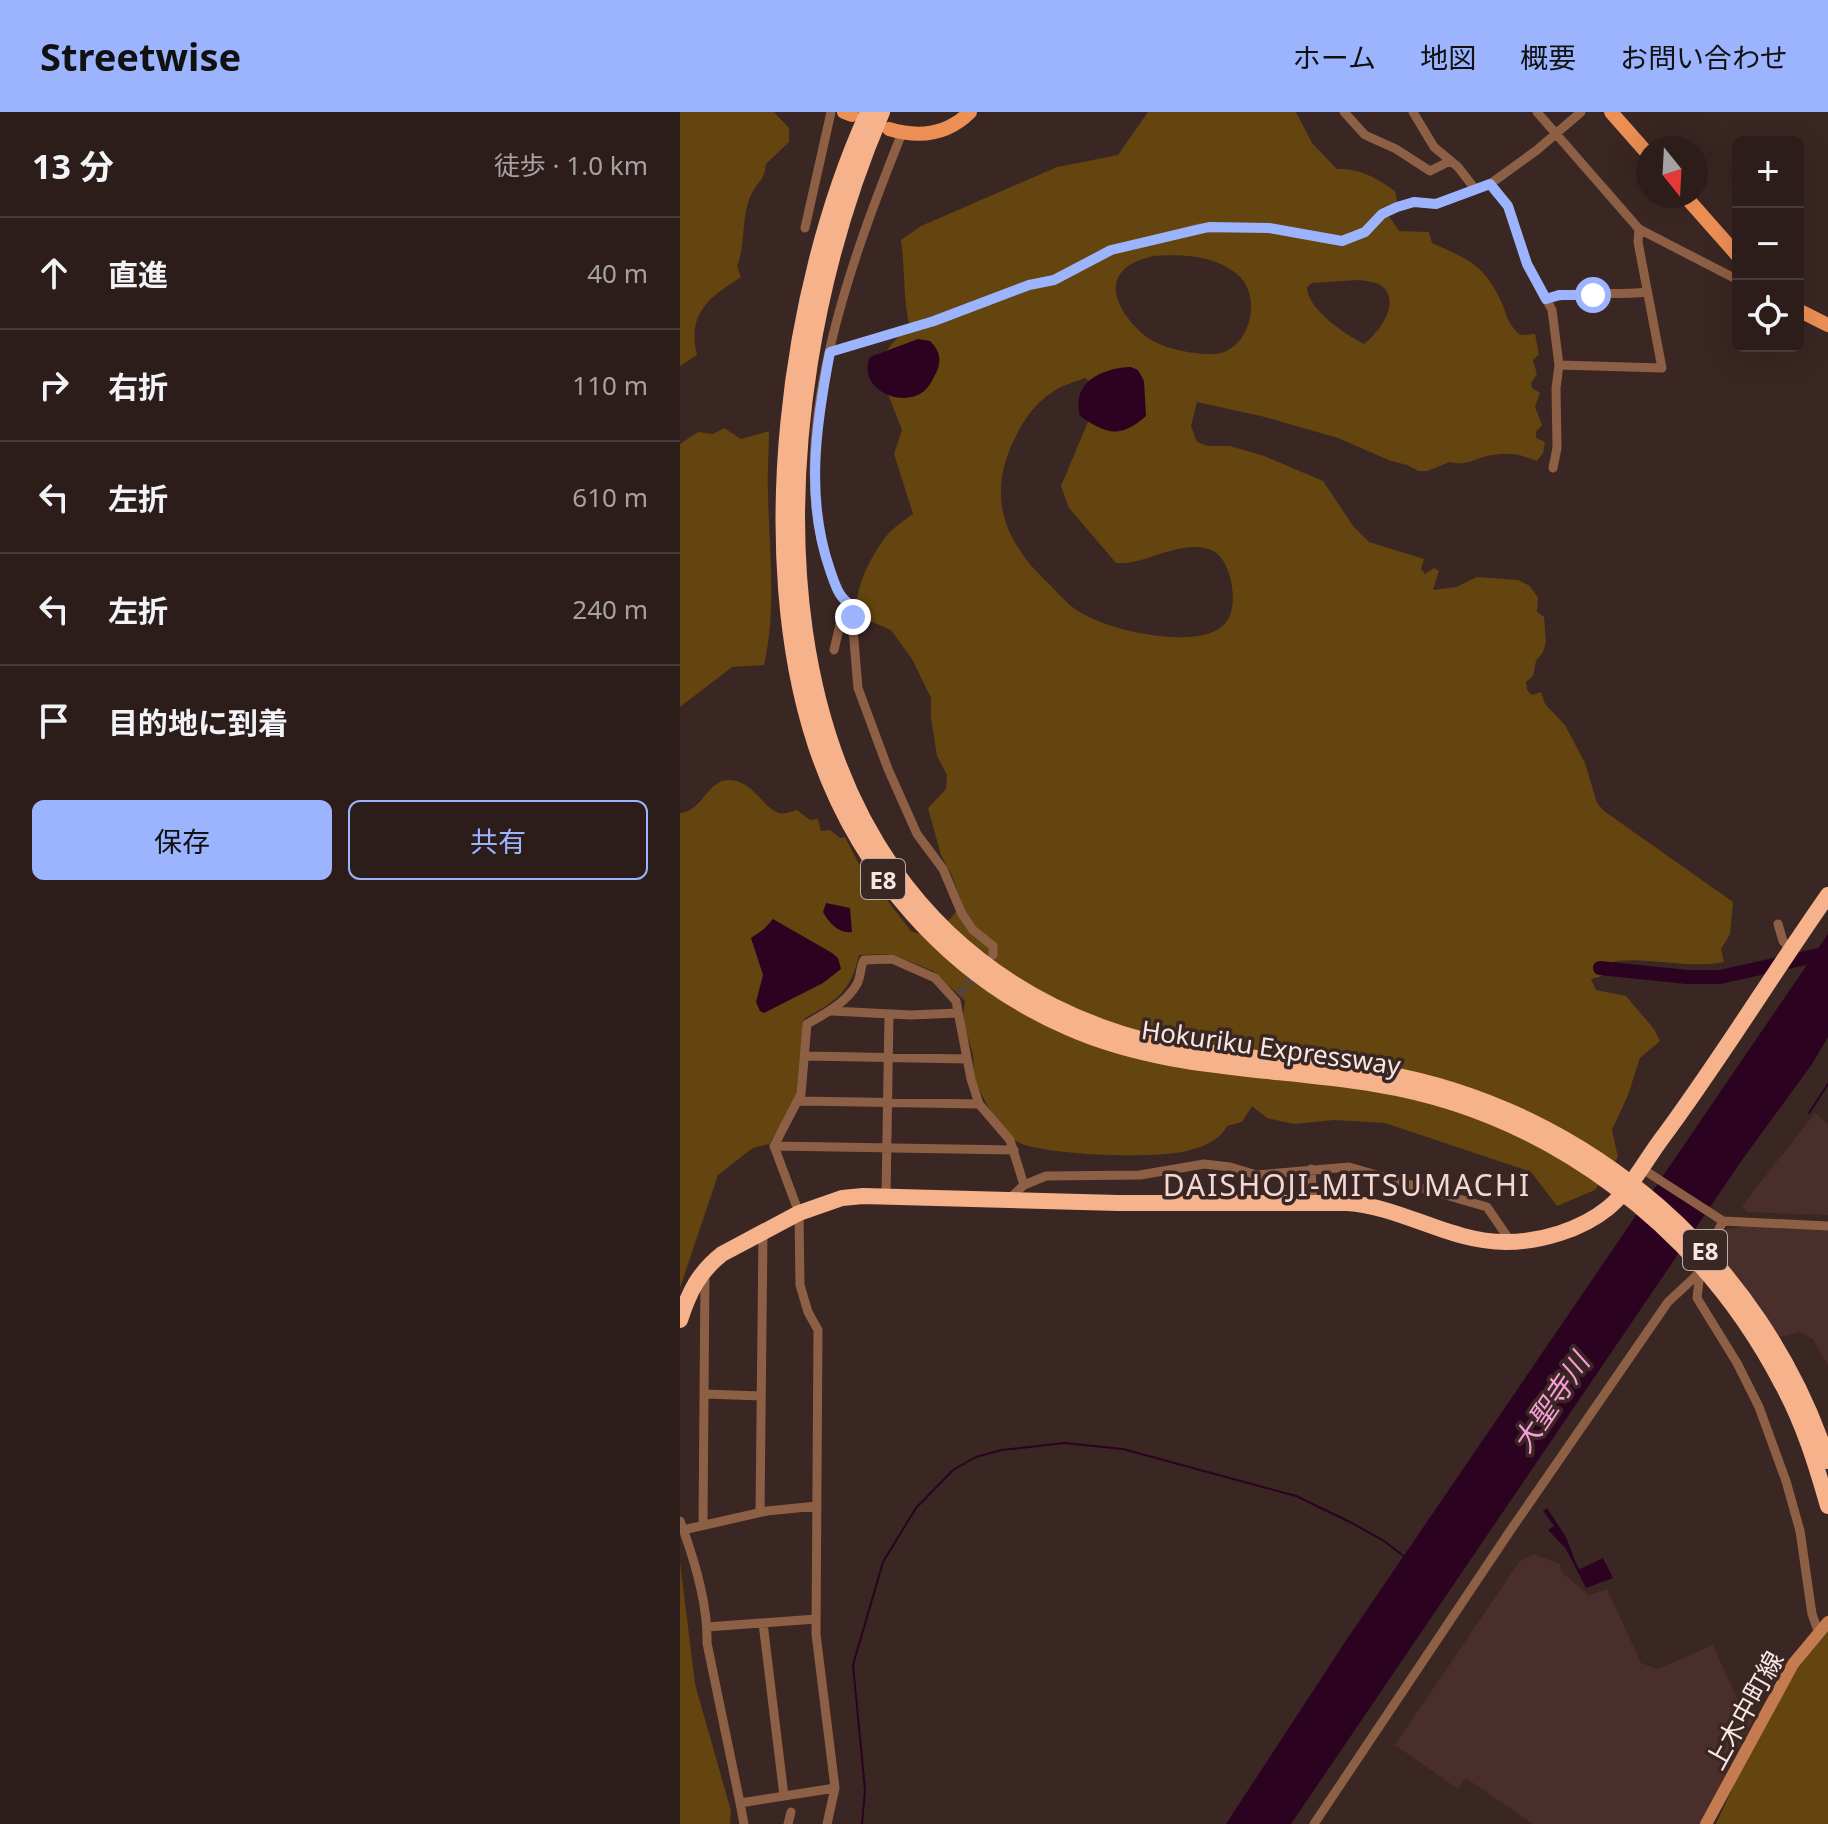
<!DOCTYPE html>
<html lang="ja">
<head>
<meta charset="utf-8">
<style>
	:root { --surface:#2c1c1a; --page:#382927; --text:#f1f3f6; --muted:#a6a1a2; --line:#483a39; --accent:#9cb4fd }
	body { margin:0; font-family:"Noto Sans","Noto Sans JP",sans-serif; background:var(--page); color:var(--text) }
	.controls { position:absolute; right:24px; top:24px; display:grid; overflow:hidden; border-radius:12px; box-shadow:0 8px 32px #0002 }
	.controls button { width:72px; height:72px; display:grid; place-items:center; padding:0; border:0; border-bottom:2px solid var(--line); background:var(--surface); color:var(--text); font:40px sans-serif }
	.compass { position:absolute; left:956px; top:24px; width:72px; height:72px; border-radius:50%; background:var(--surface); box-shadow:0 8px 32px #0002; rotate:162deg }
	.stop { position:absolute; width:24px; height:24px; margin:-18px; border:6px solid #9cb4fd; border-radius:50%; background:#fff }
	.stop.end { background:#9cb4fd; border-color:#fff; box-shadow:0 2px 8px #0008 }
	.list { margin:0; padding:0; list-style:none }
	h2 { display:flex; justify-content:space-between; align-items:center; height:104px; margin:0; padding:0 32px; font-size:34px }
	h2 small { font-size:26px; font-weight:400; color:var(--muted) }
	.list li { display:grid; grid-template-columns:52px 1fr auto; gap:24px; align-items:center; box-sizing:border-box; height:112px; padding:0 32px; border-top:2px solid var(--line) }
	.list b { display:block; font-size:30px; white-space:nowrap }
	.list em { font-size:26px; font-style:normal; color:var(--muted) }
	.actions { display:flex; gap:16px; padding:24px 32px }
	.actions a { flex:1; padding:18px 0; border:2px solid var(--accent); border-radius:12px; text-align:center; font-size:28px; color:var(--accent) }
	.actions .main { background:var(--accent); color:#111 }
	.icon { flex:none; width:44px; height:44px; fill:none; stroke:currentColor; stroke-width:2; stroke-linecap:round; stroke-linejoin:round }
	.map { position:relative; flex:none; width:1148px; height:1712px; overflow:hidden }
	header { display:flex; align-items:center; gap:48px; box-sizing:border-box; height:112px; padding:0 40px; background:var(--accent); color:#111 }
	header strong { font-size:38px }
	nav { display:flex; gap:44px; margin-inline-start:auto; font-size:28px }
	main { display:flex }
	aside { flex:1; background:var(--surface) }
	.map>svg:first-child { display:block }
</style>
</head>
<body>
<header>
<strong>Streetwise</strong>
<nav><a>ホーム</a><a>地図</a><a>概要</a><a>お問い合わせ</a></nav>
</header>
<main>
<aside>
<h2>13 分<small>徒歩 · 1.0 km</small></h2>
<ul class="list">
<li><svg class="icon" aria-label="ahead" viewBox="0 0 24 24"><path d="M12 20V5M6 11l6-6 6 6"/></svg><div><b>直進</b></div><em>40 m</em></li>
<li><svg class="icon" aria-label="right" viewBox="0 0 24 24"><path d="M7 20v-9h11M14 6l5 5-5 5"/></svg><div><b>右折</b></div><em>110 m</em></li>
<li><svg class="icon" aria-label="left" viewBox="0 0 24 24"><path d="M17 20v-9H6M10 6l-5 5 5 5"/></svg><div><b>左折</b></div><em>610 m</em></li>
<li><svg class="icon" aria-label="left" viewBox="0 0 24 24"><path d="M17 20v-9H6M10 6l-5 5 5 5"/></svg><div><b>左折</b></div><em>240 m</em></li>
<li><svg class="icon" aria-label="arrive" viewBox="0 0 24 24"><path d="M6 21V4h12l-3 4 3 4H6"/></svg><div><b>目的地に到着</b></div></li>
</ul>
<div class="actions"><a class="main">保存</a><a>共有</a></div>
</aside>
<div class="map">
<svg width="1148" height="1712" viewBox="0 0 1148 1712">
	<rect width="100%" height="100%" fill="#3a2623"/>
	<path fill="#4a2e2b" d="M1135 1001 1148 1012V1103L1067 1100 1062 1094Z
		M1066 1114 1148 1118V1253L1133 1227 1120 1220 1100 1225 1070 1181 1033 1136 1041 1118Z
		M853 1442 880 1452 882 1461 909 1483 927 1477 961 1551 978 1557 1033 1533 1058 1589 1073 1592 1077 1601 1020 1712H853L786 1666 778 1677 715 1633 839 1450Z"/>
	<path fill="#64440f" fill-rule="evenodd" d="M0 0H94L109 16V30L86 52C84 68 81 66 73 79 60 102 67 130 57 154L61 165C28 186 7 202 17 243L0 254Z
		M468 0H616L632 31 657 57C681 57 695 65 715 79L717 89 705 98 719 119 749 120 752 131C784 146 802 150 819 185 828 203 825 209 840 223L855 222 859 242 853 248 857 262 851 271 852 276 860 281 855 295 862 313 856 320V326L865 330 863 341 857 349C843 343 829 340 813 343 797 345 786 355 770 350L747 359H738L727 353 711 349 658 326 585 305 517 290 511 314 517 330 528 334H550L584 344 643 369 673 414 689 430 744 447 741 457 745 462 754 456 759 459 753 478 776 475 797 465 838 468 850 474 858 486 857 500 864 505 866 530 863 540 856 549 853 564 846 570 847 578 852 583 861 580 865 592 885 613 905 651 917 691 924 699 1053 790 1050 822 1041 837 1044 850C1006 858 955 841 925 852L922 864 911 867 916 878 946 884 974 917 980 929 960 946 948 983 932 1018 938 1045 915 1078 877 1094 851 1060 705 1011 654 1008 614 1012 587 1006 572 994 562 1010 547 1014C539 1029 523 1035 506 1039 477 1047 361 1044 336 1029 320 1019 297 979 294 961 293 955 294 949 293 943 288 920 280 915 285 889L253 859 211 842 179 843C171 879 157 889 125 906L123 910 116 988 89 1032 73 1036 38 1063 0 1176V701C24 699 27 666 51 668 74 670 83 696 99 701 104 703 112 699 117 698L130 708 138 707 141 719 150 718 160 726 165 725 179 752 231 819C253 830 270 809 282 791L272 764 261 743 248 696 266 677 267 663 257 644 251 606V586L232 547 211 518 178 504C172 478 192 442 208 422 214 415 225 408 233 402L214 342 222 318 196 251 229 212C223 184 225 156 221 128L241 114 377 55 438 43ZM473 144C503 142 537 143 560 165 583 188 568 240 535 242 518 243 490 238 475 230 455 220 423 183 441 161 449 150 461 148 473 144ZM679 168C687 169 698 170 704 176 720 193 698 221 684 232 666 223 627 197 627 175L632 171ZM405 266 414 272 413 298 381 374 389 396 436 451C468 453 500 426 531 438 552 446 559 493 547 509 536 525 508 526 491 525 459 523 425 515 398 499 388 493 379 482 371 474 323 430 305 382 337 322 345 306 356 291 371 281 381 273 393 271 405 266Z
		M44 316 61 327 89 319C89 340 87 360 88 381 89 438 97 497 84 553L52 555 0 595V332L18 320 33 322Z
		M0 1450 15 1572 51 1699 50 1712H0Z
		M1148 1519V1712H1036L1065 1649 1114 1559Z"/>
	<path fill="#2b0321" d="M238 227 250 229C259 238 262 247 257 259 253 266 250 275 243 280 219 297 177 275 190 245Z
		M451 255 458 258 464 269 466 304C440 327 426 322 400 304 391 270 422 256 451 255Z
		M146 791 170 796 172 820C159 822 149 811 143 800Z
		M93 807 152 841 158 846 161 857 143 871 84 901 80 899 76 890 83 863 71 826 84 817Z
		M1148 822V925L1132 952 1062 1048 611 1712H546L665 1530Z
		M867 1396 886 1425 898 1456 900 1457 923 1446 933 1466 906 1476 886 1437 868 1418 874 1414 863 1399Z"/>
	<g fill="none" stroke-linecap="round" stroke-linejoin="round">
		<path stroke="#2b0321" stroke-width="2" d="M1129 1001 1148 972
			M182 1712 185 1678 173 1553 203 1450 236 1396 273 1358 296 1345 322 1338 384 1331 443 1337 616 1384 670 1410 704 1429 725 1445"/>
		<path stroke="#2b0321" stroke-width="14" d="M920 856 1007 865H1040L1148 841"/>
		<path stroke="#564340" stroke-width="9" stroke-dasharray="9 4.5" stroke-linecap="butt" d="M279 882 298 860"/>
		<path stroke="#8d5f45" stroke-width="9" d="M664 0 685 23 716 37 750 59 770 49
			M733 0 754 35 778 55 795 77
			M857 0 959 117 1058 168
			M222 21C174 141 104 324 148 452 154 468 156 484 171 493L178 576 208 657 237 722 263 757 282 802 293 818 313 834V843
			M810 72 828 94 848 153 872 198 879 253 876 276 877 336 873 356
			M125 116 151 0
			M866 187C896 178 934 184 967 180
			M150 240 254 209 349 173 374 168 431 138 519 116H589L662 129 685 120 702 102 717 95 734 90 756 92 810 72 857 38 901 0
			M879 253 982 256 958 130 959 117
			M154 538 162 504 168 491
			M1098 812 1103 829 1111 837
			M152 899 231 903 278 901
			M126 944 287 947
			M119 989 299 992
			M94 1034 334 1038
			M961 1056 1043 1109 1148 1114
			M631 1057 633 1091
			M206 1085 209 902
			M330 1086 344 1073 366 1064 460 1063 524 1052 550 1055 577 1063 669 1055 807 1095 831 1130
			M1016 1164 1019 1169 1017 1186 1057 1251 1079 1295 1106 1369 1120 1419 1132 1502 1138 1519
			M25 1282 81 1284
			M80 1400 83 1120
			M0 1409C14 1446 28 1491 27 1531L60 1691 155 1676
			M23 1412 25 1159
			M3 1418 87 1399 137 1394
			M83 1511 104 1684
			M27 1515 136 1507
			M60 1691 64 1712
			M108 1712 111 1700
			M147 1712 155 1676 136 1522 138 1218 128 1200 120 1173 119 1101 94 1034 121 982 127 912C145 902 166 891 177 872 181 865 180 855 184 848L212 847 255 866 276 889 291 967 299 992 330 1028 344 1073
			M634 1712 830 1419 988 1190 1016 1164 1043 1109"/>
		<path stroke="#c37b4f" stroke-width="12" d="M1026 1712 1113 1552 1148 1510"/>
		<path stroke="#ed9056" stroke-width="14" d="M164 0 172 3
			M931 0 968 42
			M209 17C239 26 267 23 290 0
			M1005 84 1058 144
			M1118 198 1148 213"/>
		<path stroke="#f5b28b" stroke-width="16" d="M188 0C107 178 74 443 135 631 176 757 267 863 389 916 487 959 591 955 695 972 870 1000 1021 1116 1102 1272 1123 1310 1136 1352 1148 1394
			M202 0C73 301 52 778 422 915 512 949 609 944 703 961 910 998 1082 1149 1148 1349
			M0 1208C9 1180 19 1160 42 1142L119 1101 162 1086 183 1084 439 1091H667C723 1095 769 1130 826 1130 860 1130 901 1118 928 1096 949 1079 964 1051 980 1029 1039 950 1091 864 1148 783"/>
	</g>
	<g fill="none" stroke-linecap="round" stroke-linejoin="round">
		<path stroke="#9cb4fd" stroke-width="10" d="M173 505 171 493C158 485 155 472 150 458 125 386 136 312 150 240L254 209 349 173 374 168 431 138 529 115 589 116 662 129 685 120 702 102 717 95 734 90 756 92 810 72 828 94 847 152 866 187 879 183H913"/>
	</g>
	<g text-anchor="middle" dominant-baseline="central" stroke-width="7" stroke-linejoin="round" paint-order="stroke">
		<g fill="#3a2623" stroke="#beadab" stroke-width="2">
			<rect x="181" y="747" width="44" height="40" rx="6"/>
			<rect x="1003" y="1118" width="44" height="40" rx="6"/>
		</g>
		<g font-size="24" font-weight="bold" fill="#f6e7e5">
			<text x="203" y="767">E8</text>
			<text x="1025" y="1138">E8</text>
		</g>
		<g font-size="26" fill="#f6e7e5" stroke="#3a2623">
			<text transform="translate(591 935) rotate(8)">Hokuriku Expressway</text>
			<text transform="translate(1064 1598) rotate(-61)">上木中町線</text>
		</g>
		<g font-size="28" font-style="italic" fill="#f79ed9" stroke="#3a2623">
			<text transform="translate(870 1290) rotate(-56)">大聖寺川</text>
		</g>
		<g font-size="30" letter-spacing="2" fill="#f4d8d3" stroke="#3a2623">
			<text x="667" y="1072">DAISHOJI-MITSUMACHI</text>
		</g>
	</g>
</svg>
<div class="controls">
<button>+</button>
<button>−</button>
<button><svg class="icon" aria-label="locate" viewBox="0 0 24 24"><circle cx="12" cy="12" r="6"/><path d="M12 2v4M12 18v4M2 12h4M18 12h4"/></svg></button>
</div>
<svg class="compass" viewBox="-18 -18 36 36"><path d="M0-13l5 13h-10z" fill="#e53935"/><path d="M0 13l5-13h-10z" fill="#a6a1a2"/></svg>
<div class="stop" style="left:913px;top:183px"></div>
<div class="stop end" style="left:173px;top:505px"></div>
</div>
</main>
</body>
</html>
